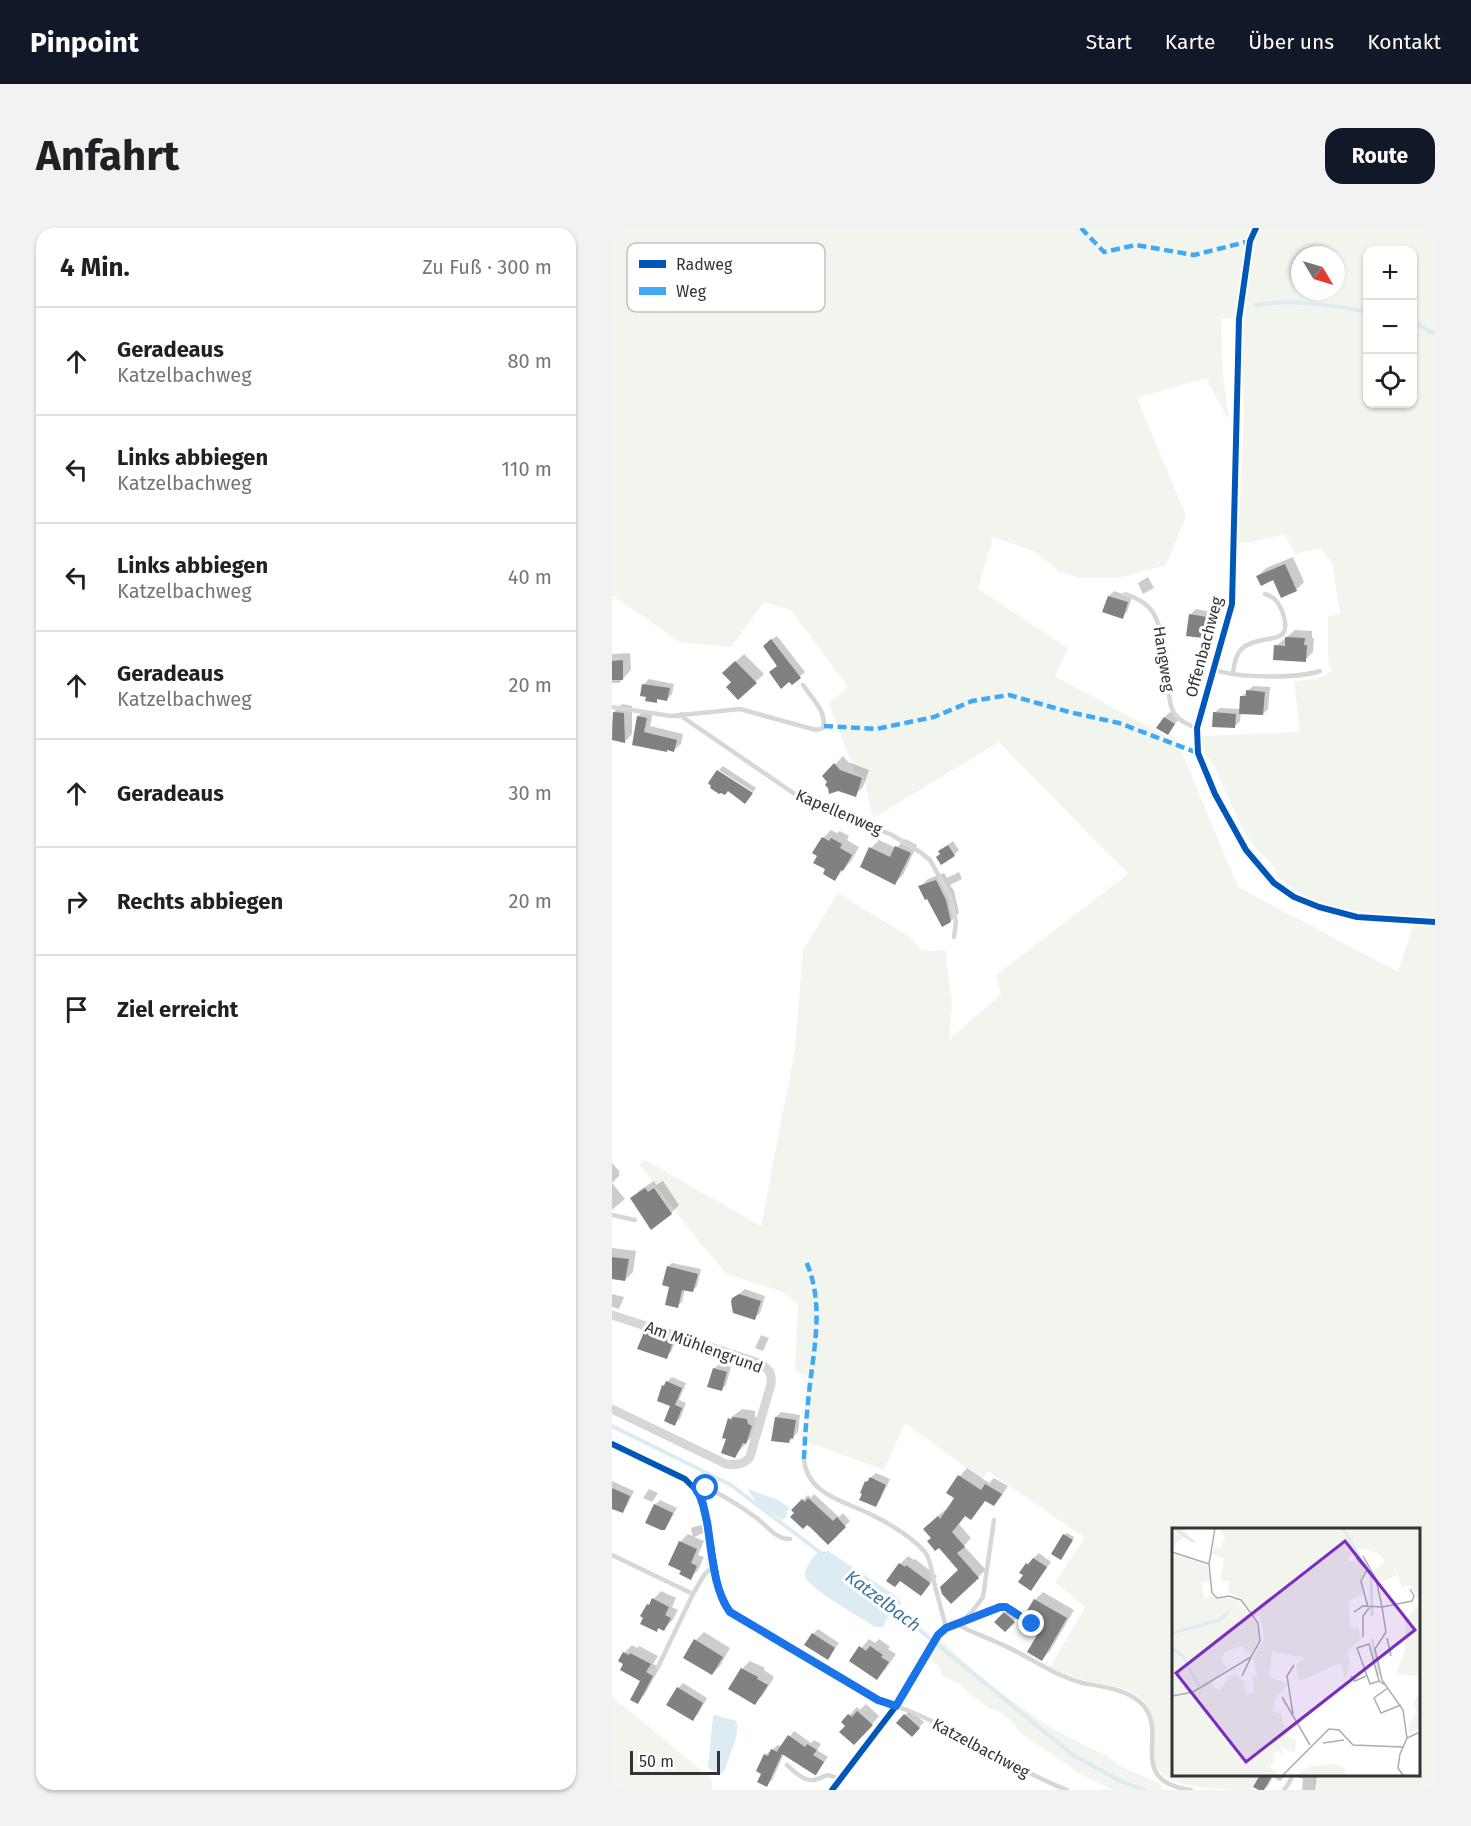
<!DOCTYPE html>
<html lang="de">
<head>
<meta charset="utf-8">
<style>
	:root { --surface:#fff; --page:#f2f2f2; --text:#202124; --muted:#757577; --line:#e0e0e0; --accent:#111827 }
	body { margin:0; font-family:"Fira Sans",sans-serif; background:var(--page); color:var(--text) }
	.controls { position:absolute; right:18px; top:18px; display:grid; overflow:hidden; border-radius:12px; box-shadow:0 2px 4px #0004 }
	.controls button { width:54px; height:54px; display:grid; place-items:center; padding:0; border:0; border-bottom:2px solid var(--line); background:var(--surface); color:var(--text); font:30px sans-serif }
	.compass { position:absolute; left:679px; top:18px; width:54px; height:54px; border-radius:50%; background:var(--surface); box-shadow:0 2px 4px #0004; rotate:128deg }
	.scale { position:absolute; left:18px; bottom:15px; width:90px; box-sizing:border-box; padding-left:6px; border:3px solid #333; border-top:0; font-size:16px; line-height:21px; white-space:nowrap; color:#333; -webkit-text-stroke:4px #fff; paint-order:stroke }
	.stop { position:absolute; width:18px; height:18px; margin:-14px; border:4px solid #1a73e8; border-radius:50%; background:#fff }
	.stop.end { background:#1a73e8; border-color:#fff; box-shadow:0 2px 6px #0008 }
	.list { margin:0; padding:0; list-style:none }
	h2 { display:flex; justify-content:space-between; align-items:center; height:78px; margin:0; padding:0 24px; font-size:26px }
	h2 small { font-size:20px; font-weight:400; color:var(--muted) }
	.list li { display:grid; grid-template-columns:39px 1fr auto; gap:18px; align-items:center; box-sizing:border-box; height:108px; padding:0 24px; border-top:2px solid var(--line) }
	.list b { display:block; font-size:22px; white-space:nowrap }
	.list p { margin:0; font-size:20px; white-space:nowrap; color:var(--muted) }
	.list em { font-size:20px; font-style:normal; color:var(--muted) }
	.icon { flex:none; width:33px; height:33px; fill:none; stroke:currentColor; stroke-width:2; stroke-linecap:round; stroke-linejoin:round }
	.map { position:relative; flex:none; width:823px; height:1562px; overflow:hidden; border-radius:18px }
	header { display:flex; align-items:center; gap:36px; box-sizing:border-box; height:84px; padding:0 30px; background:var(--accent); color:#fff }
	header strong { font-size:28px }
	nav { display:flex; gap:33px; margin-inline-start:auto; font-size:21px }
	.intro { display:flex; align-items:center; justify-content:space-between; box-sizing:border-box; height:144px; padding:0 36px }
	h1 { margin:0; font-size:42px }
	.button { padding:15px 27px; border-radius:18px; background:var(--accent); color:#fff; font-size:21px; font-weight:700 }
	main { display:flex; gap:36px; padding:0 36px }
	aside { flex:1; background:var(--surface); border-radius:18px; box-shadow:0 2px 4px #0004 }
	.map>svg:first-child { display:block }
</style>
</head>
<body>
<header>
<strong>Pinpoint</strong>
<nav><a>Start</a><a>Karte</a><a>Über uns</a><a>Kontakt</a></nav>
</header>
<div class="intro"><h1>Anfahrt</h1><a class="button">Route</a></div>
<main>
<aside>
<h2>4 Min.<small>Zu Fuß · 300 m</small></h2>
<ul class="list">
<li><svg class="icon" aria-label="ahead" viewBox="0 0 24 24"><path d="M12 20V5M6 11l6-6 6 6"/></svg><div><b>Geradeaus</b><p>Katzelbachweg</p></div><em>80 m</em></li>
<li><svg class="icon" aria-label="left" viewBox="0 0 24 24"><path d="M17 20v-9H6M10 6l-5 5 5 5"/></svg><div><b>Links abbiegen</b><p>Katzelbachweg</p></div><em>110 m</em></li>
<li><svg class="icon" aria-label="left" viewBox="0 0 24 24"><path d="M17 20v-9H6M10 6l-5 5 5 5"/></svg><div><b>Links abbiegen</b><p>Katzelbachweg</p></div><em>40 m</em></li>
<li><svg class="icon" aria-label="ahead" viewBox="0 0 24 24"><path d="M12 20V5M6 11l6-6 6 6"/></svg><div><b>Geradeaus</b><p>Katzelbachweg</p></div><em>20 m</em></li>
<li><svg class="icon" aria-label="ahead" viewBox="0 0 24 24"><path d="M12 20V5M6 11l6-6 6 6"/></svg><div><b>Geradeaus</b></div><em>30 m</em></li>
<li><svg class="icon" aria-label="right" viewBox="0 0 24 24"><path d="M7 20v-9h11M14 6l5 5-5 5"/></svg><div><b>Rechts abbiegen</b></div><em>20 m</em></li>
<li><svg class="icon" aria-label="arrive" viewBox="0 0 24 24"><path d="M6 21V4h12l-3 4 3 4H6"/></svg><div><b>Ziel erreicht</b></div></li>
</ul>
</aside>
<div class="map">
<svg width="823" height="1562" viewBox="0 0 823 1562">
	<rect width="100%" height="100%" fill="#fff"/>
	<path fill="#f1f5ed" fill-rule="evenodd" d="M0 0H823V690L750 684 712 677 692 668 665 649 662 638 641 617 627 594 602 538 594 527 588 508 688 504 682 453 705 451 720 443 716 431V388L728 386 720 335 708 320 683 326 673 306 640 314 626 315 632 185 629 89 609 91 611 147 617 192 594 150 525 170 574 288 554 337 506 350H468L447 343 421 323 381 309 366 361 456 420 443 448 555 509 564 510 626 659 786 744 802 696 823 699V1562H701L703 1546H806V1301H562V1546H649L639 1562C613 1562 558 1562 545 1540 541 1532 541 1521 541 1512 542 1498 542 1486 532 1473 519 1458 491 1457 472 1452 460 1449 449 1444 438 1439L473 1379 443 1354 473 1310 376 1243 370 1251 293 1195 272 1242 190 1212 196 1148 183 1144 186 1076 169 1063 115 1046 88 1015 27 936 33 932 149 998 183 822 191 722 226 665 298 709 309 721 317 723 333 722 340 774 337 812 389 766 384 747 516 646 387 514 261 590 251 548 243 544 217 476 236 459 179 382 152 374 119 419 68 414 0 367ZM756 22H800V176H756ZM688 27H724V63H688Z
		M328 1411 361 1442 403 1475 444 1503 495 1528 509 1539 547 1555 551 1562H501L465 1544 409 1505 398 1492 388 1484 377 1480 353 1462C348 1454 335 1452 328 1445L329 1441 318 1429Z
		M0 1468 100 1551V1562H0Z"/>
	<path fill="#ddebf3" d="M136 1261 166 1272 178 1280 174 1284 176 1286 171 1292C158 1285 141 1274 136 1261Z
		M216 1323 287 1370 289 1376 280 1380 271 1399H263C252 1391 193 1359 193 1347 192 1343 196 1338 198 1334 203 1325 206 1324 216 1323Z
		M103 1487 124 1493C129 1505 117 1528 113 1541L111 1545 107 1546 98 1542 96 1539 101 1489Z"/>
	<path fill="#0003" d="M681 329 692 354 684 362 662 350 646 348 654 340Z
		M536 349 542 360 531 366 526 355Z
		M502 363 520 369 515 384 510 389 497 368Z
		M584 381 599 384 596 404 591 409 579 386Z
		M683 402 700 403V410H702L701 424 693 432 664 418Z
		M165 408 193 444 180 455 167 437 157 413Z
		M18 425 19 442 7 455H0V426Z
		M132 426 152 446 126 470 121 454 120 437Z
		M37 451 62 456 60 466 55 472 47 470 44 473 32 456Z
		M641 458 658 459 656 481 651 486 629 484 628 493 623 498 602 485 608 480 628 481 629 469Z
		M10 476 20 478V506L13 514 0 511V494L2 484Z
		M33 482 41 484 38 498 71 506 69 516 62 522 21 516 26 488Z
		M558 484 567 491 556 505 553 489Z
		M231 528 236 534 257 542 251 559 243 567 216 554 212 548Z
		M111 538 144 560 141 564 107 542Z
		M219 602 225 605 228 603 237 608 235 612 247 619 239 633 223 651 216 641 211 610Z
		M293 611 305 617 291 647 283 655 259 620 267 612 284 620Z
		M341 613 347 622 342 627 330 626 328 623Z
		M347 644 350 651 338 657 342 663 347 685 339 693 308 659 316 651 332 645 335 650Z
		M0 935 8 944 6 945 8 947 0 955 13 971 1 981H0Z
		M42 953 44 957 51 953 67 977 59 985 20 970 28 962Z
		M0 1020 24 1023 21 1044 13 1052 0 1050Z
		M60 1035 89 1041 85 1058 81 1062 73 1061 70 1074 65 1078 56 1039Z
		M133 1061 153 1068 148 1085 142 1090 121 1071Z
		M0 1066 12 1069 7 1081 0 1079Z
		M38 1100 65 1109 59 1124 54 1129 33 1105Z
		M149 1107 157 1110 151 1123 143 1120Z
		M107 1136 119 1139 114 1157 109 1162 102 1141Z
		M60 1149 74 1155 67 1172 74 1175 68 1191 62 1196 60 1177 51 1158Z
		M130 1181 143 1183V1189L147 1190 142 1206 123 1228 116 1210 117 1191Z
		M169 1184 188 1187 186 1204 177 1214 164 1189Z
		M355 1240 377 1255 382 1250 396 1258 389 1269 382 1277 374 1272 359 1290 354 1287 347 1296 359 1310 352 1318 374 1342 366 1349 348 1342 321 1310 320 1293 334 1281 335 1283 344 1269 337 1264 348 1248Z
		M264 1245 278 1251 268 1272 263 1278 250 1264 254 1254Z
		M0 1251V1253L22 1263 15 1278 10 1283 0 1279Z
		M37 1261 46 1265 40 1274 31 1270Z
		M202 1266 227 1289 231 1285 238 1293 216 1315 191 1272 196 1267 199 1270Z
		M48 1272 65 1280 57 1295 52 1301 43 1277Z
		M90 1297 91 1305 82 1309 92 1313 86 1327 92 1329 86 1342 78 1350 68 1314 76 1306 81 1308 79 1301 81 1299Z
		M455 1305 462 1309 451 1328 452 1307Z
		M427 1325 439 1334 423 1356 413 1347 415 1336Z
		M296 1328 302 1332 303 1331 325 1348 309 1366 288 1336Z
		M49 1363 64 1370 60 1379 66 1382 60 1393 52 1401 48 1399 44 1402 33 1389 36 1377Z
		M431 1364 462 1382 438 1423 430 1431 433 1397 423 1372Z
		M398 1380 406 1388 393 1402 385 1394Z
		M206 1401 227 1415 216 1430 201 1406Z
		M92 1404 118 1420 108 1438 100 1446 84 1412Z
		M257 1411 263 1415 267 1411 278 1419 276 1421 284 1426 273 1442 265 1450 239 1432Z
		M20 1417 25 1420 27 1418 46 1428 41 1436 48 1439 33 1466 25 1474 30 1452 13 1435 12 1425Z
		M138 1433 153 1440 152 1442 162 1449 151 1467 143 1475 130 1441Z
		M71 1455 95 1470 86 1486 81 1491 66 1460Z
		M254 1476 267 1488 250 1507 231 1494 245 1479 248 1482Z
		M298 1482 312 1494 300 1507 293 1487Z
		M182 1503 199 1515 202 1512 209 1516 205 1522 216 1529 204 1545 172 1526 160 1552 155 1557 151 1545 153 1527 166 1517 170 1519Z
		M651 1546H675L668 1553 661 1549 656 1558 650 1562Z
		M687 1546H705L703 1562H690L691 1551 686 1549Z"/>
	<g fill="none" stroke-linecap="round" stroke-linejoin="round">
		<path stroke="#ddebf3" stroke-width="4" d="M644 77C681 71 719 77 756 84
			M800 93C810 96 812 103 823 105
			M0 1198 119 1257 209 1325
			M277 1377 461 1527 508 1553 532 1562"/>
	</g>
	<path fill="#818181" d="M673 336 685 363 669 370 661 352 649 358 644 348Z
		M496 368 516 374 511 391 490 384Z
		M577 386 595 389 591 410 574 408Z
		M673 409 693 410 692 417H695L694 434 661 432 662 417 673 418Z
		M159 411 189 450 180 457 177 454 169 461 157 444 165 438 151 418Z
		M11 432V452H0V433Z
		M123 433 145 455 126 472 114 459 119 454 110 445Z
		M30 456 58 460 55 473 45 471V475L33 473 34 469 28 468Z
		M634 462 653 464 651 487 627 486 628 468H634Z
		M1 484 12 485 13 515 0 512Z
		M601 484 624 486 623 500 600 499Z
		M25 488 35 490 32 504 65 512 62 524 55 522V524L20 517Z
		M552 489 563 496 556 507 544 500Z
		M222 535 228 542 250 550 244 569 226 563 217 566 216 560 213 557 215 554 210 548Z
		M105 542 141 565 133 576 116 563 113 567 109 565 107 566 98 560 99 558 96 555Z
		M210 609 217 613 219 610 230 616 228 620 240 627 231 643 229 642 223 653 211 646 213 641 201 635 205 628 200 625Z
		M336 617 343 628 329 637 324 629 328 626 326 623Z
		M283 618 299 625 283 657 248 639 257 619 278 629Z
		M324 652 334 672 339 694 330 699 315 671 313 672 306 658Z
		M33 960 36 964 42 960 60 986 39 1002 18 970Z
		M0 1029 17 1031 13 1053 0 1051Z
		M55 1038 86 1046 81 1064 70 1062 66 1080 53 1077 57 1059 50 1057Z
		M127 1066 149 1073 143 1092 121 1085 119 1074 120 1070Z
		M32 1104 61 1114 55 1131 25 1121Z
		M101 1140 115 1144 110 1163 95 1159Z
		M54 1153 70 1160 63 1177 70 1180 63 1198 52 1193 58 1178 45 1173 50 1157 52 1158Z
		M120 1189 135 1191 136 1196 140 1198 134 1216 131 1215 123 1230 109 1225 114 1211 110 1210 116 1190 120 1192Z
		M163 1189 184 1192 181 1211 178 1210 177 1215 159 1213Z
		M346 1247 369 1262 373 1256 390 1266 382 1278 373 1273 359 1292 353 1288 340 1304 353 1319 345 1325 367 1350 339 1376 330 1366 328 1359 346 1342 327 1320 323 1323 315 1313 319 1310 311 1301 326 1288 328 1291 342 1270 334 1265Z
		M258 1249 274 1257 264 1279 247 1272 250 1266 248 1265 253 1253 255 1254Z
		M0 1260 18 1268 11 1285 0 1281Z
		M196 1270 221 1293 225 1289 234 1299 216 1317 199 1300 195 1297 191 1301 178 1289 182 1285 179 1282 190 1271 193 1274Z
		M42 1276 61 1285 53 1302H49L33 1295Z
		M451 1306 461 1312 449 1332 439 1326Z
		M67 1313 85 1321 79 1335 85 1338 79 1352 67 1346 69 1343 56 1337Z
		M421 1330 435 1339 419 1363 406 1354 411 1347 407 1345 414 1335 416 1337Z
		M287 1335 293 1339 294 1337 317 1354 318 1356 309 1368 288 1353 283 1359 274 1353Z
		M40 1370 57 1379 53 1387 59 1390 52 1403 46 1400 45 1404 28 1396 31 1390 28 1388 35 1376 37 1377Z
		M422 1371 455 1390 430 1433 415 1424 431 1397 413 1386Z
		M392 1384 403 1394 393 1404 382 1394Z
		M200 1405 223 1420 216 1432 192 1417Z
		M82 1411 111 1429 100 1447 71 1430Z
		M247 1418 254 1423 258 1418 271 1427 269 1429 277 1434 265 1452 237 1433Z
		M11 1424 17 1427 18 1425 39 1436 34 1444 41 1448 26 1476 18 1472 28 1453 8 1442 11 1436 6 1433Z
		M129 1440 146 1449 145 1451 156 1457 143 1477 116 1461Z
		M65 1459 91 1475 81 1493 54 1477Z
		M245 1483 261 1497 242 1517 227 1504 233 1498 229 1494 236 1486 240 1489Z
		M292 1486 308 1500 300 1509 284 1495Z
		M176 1507 193 1519 195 1516 205 1522 201 1527 212 1534 204 1547H203L170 1526 155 1559 145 1554 149 1546 144 1543 152 1526 156 1528 159 1521 168 1525 165 1523Z
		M649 1545H662L652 1562H647L641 1559Z"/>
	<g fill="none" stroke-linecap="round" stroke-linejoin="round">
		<path stroke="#d7d7d7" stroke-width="4.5" d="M513 366C542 375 546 390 552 417 554 426 557 435 557 444 558 457 555 473 562 485 567 493 576 497 585 500
			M600 441C623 450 684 451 708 443
			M621 446C623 421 631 415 656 411 661 410 665 410 669 407 679 400 669 376 661 370 659 368 655 367 653 366
			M0 479 59 488 128 481 204 502 211 500C216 485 199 469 191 457
			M70 486 72 490 187 569 280 607 308 624 318 632 338 668 344 694 342 709
			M0 987 23 992
			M192 1231C195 1267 233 1273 260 1287 278 1296 299 1308 313 1324 319 1332 319 1341 321 1350 325 1367 330 1383 334 1400
			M83 1259C97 1256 134 1282 146 1291 156 1299 165 1312 178 1311
			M382 1292 371 1369C365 1378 356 1389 347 1395 339 1400 332 1400 325 1407L284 1478C343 1499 396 1539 455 1562
			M0 1327 81 1366
			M420 1396 394 1379H388L347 1395 349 1398 354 1401C372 1409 391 1416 409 1426 429 1437 448 1449 471 1455 492 1459 516 1461 531 1477 557 1506 513 1553 579 1562
			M46 1439 81 1366 92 1347 96 1343 103 1341
			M175 1537C181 1543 192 1553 201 1552 206 1552 211 1548 216 1547L228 1551
			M672 1562 677 1555 681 1546"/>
		<path stroke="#d7d7d7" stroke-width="9" d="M644 0 638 13 627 91 620 376 585 500 586 525 603 566 634 622 662 655 682 669 707 679 745 689 823 694
			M0 1087 147 1135C157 1141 160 1144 159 1156L138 1229C131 1237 125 1237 114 1236L0 1181
			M0 1216 73 1251 87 1265 91 1273 106 1358 111 1374 118 1384 266 1472 284 1478 220 1562"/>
		<path stroke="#3fa9f5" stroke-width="4.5" stroke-dasharray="9 4.5" stroke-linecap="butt" d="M469 0 492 24 524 17 582 27 638 13
			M212 498 264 501 322 489 360 473 397 467 457 484 507 495 586 525
			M192 1231C193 1206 195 1181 198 1156 203 1114 212 1072 193 1031"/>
		<defs>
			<path id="cycleway" d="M644 0 638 13 627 91 620 376 585 500 586 525 603 566 634 622 662 655 682 669 707 679 745 689 823 694
				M0 1216 73 1251 87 1265 91 1273 106 1358 111 1374 118 1384 266 1472 284 1478 220 1562"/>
		</defs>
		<use href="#cycleway" stroke="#fff" stroke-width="10"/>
		<use href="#cycleway" stroke="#0057b8" stroke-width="6"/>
	</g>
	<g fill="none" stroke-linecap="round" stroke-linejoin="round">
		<path stroke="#1a73e8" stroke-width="8" d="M94 1260 87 1258 83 1259C91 1270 92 1282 95 1294 100 1323 101 1361 118 1384L266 1472 284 1478 326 1407 334 1400 388 1379H394L420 1396"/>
	</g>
	<g text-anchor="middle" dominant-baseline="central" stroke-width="6" stroke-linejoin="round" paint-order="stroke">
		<g font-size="16" fill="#333" stroke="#fff">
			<text transform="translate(592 419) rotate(-75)">Offenbachweg</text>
			<text transform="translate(552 431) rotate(81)">Hangweg</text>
			<text transform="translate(227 584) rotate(23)">Kapellenweg</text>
			<text transform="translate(92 1119) rotate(20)">Am Mühlengrund</text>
			<text transform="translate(369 1520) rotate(28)">Katzelbachweg</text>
		</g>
		<g font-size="18" font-style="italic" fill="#3f7597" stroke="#fff">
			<text transform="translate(271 1373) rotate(37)">Katzelbach</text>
		</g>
	</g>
	<g transform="translate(560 1300)">
		<rect width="248" height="248" fill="#fff"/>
		<path d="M0 0H11L17 8 6 13 0 24ZM47 0H247V74L238 57 230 60 226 46 206 56 201 44 213 33 206 25 187 20 176 31 177 34 189 33 195 41 189 50 193 65 176 73 179 101 186 100 189 111 175 123 178 133 173 152 169 134 127 154 124 137 133 129 100 124 97 149 116 156 104 170 100 183 109 186 114 207 124 213 123 225 109 219 112 228 107 223 100 226 104 231 98 239 108 247H0V35L4 26 36 38 38 53 29 54 32 71 39 68 64 71 85 95 87 113 79 128 70 118 54 123 49 131 55 140 32 161 43 151 40 157 48 163 57 148 64 146 72 154 75 167 82 164 81 149 85 148 81 130 92 111 88 87 82 89 68 70 56 64 58 53H48L52 31 39 26 42 18 48 21 53 9ZM247 76V158L245 148 224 146 233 122V92ZM247 166V201L237 205V195L245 185 242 175ZM163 236 172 239 175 247H124L140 238Z" fill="#f1f5ed"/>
		<path fill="none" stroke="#ddebf3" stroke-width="3" d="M2 0 22 14M171 0 199 48 200 88M0 105 48 92 57 83M200 111 207 147M0 120 11 128 27 158"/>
		<path fill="none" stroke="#adadad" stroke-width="1.5" d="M0 24 37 36M184 30 195 42 189 53 196 79M182 84 191 78 210 79 204 51 191 28M191 109V88L197 80M215 110 219 128M70 148 79 129M179 148 183 153 194 148M207 153 198 156 185 120 197 116 207 153 213 157M216 160 202 170 209 185 229 177M0 168 21 164 79 129 88 113 86 95 69 72 57 68 45 70 40 65 37 36 43 0M110 169 138 217M121 186 115 148 122 137M235 210 231 182 210 152 203 121 214 104 210 79 240 73 242 68 238 61M151 215 172 212M111 247 157 201 167 202 181 217 231 219M231 247 226 240 228 226 235 210 248 204"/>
		<path fill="#7b2cbf" fill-opacity="0.15" stroke="#7b2cbf" stroke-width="3" d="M173 13 243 102 74 234 4 145Z"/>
		<rect width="248" height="248" fill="none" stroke="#333" stroke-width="3"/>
	</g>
	<rect x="15" y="15" width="198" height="69" rx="9" fill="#fff" stroke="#c2c2c2" stroke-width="1.5"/>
	<rect x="27" y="32" width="27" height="8" fill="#0057b8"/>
	<rect x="27" y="59" width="27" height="8" fill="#3fa9f5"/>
	<g font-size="16" fill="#333">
		<text x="64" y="42">Radweg</text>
		<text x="64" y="69">Weg</text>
	</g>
</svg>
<div class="controls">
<button>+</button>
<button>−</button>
<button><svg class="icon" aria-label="locate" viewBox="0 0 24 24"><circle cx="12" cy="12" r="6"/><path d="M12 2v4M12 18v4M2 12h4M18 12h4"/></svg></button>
</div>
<svg class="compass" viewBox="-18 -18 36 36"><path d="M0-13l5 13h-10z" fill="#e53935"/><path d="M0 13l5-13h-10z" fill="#757577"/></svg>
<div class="scale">50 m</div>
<div class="stop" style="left:94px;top:1260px"></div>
<div class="stop end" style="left:420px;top:1396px"></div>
</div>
</main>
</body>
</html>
